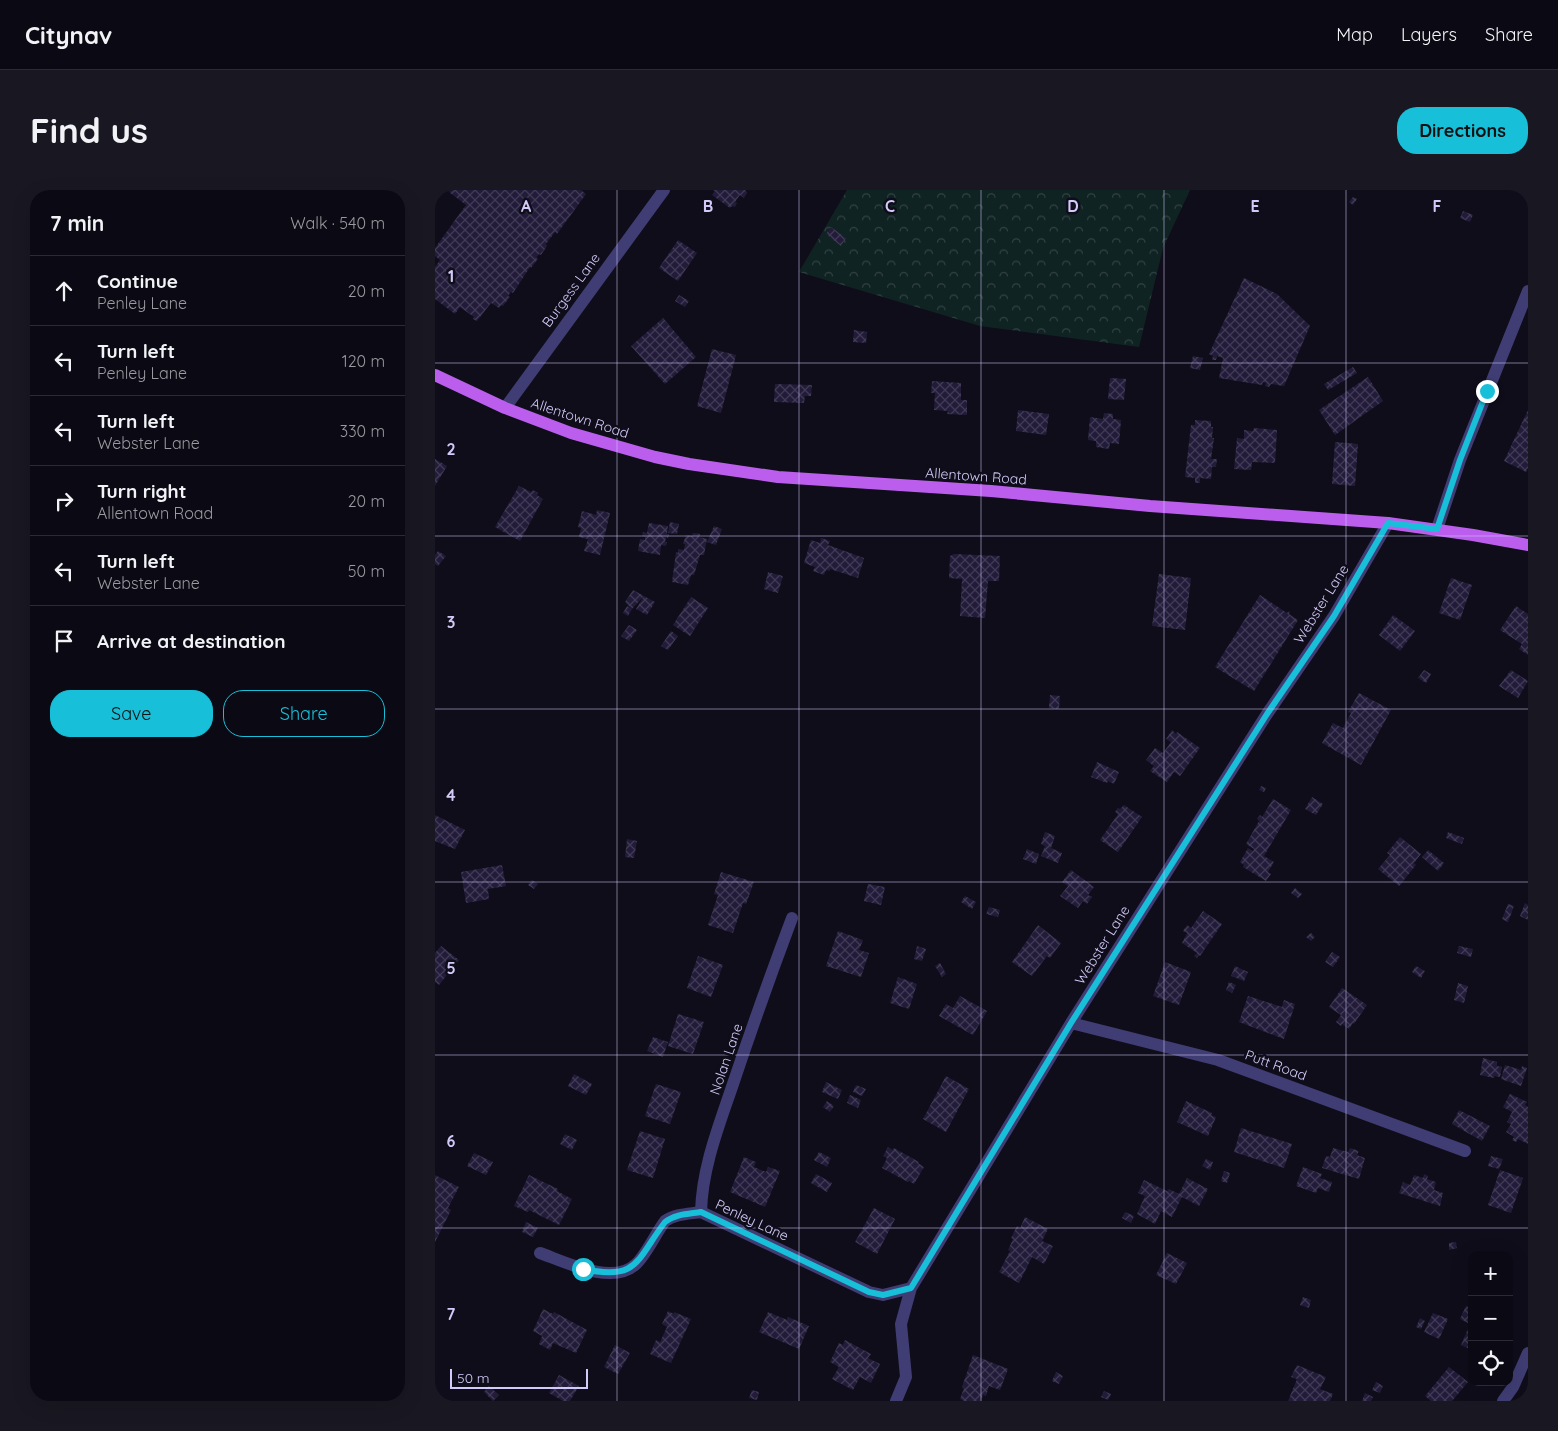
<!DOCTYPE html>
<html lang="en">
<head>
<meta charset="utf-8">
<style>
	:root { --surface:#0b0a14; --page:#191822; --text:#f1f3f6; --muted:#9a9aa0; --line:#2b2b34; --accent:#18bfd8 }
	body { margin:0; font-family:Quicksand,sans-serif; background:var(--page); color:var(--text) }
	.controls { position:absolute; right:15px; bottom:15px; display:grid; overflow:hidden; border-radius:10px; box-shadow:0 5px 20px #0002 }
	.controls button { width:45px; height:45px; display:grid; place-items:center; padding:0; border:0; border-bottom:1px solid var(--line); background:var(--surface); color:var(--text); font:25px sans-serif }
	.scale { position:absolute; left:15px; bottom:12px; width:138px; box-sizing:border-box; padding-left:5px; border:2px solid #d2cbf9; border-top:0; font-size:14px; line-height:18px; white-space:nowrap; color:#d2cbf9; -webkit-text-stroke:4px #0f0d1a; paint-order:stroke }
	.stop { position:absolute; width:15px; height:15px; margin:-11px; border:4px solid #18bfd8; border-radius:50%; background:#fff }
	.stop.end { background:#18bfd8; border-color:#fff; box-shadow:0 1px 5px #0008 }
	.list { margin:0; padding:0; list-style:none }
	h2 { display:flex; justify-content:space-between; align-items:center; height:65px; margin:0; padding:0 20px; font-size:21px }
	h2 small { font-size:16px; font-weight:400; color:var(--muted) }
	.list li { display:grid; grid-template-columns:32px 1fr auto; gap:15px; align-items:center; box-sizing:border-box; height:70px; padding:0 20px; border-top:1px solid var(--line) }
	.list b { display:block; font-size:19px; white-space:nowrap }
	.list p { margin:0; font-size:16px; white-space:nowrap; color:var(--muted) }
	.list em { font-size:16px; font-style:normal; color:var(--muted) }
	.actions { display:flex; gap:10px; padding:15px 20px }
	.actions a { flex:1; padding:11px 0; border:1px solid var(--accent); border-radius:20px; text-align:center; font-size:18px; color:var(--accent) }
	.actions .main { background:var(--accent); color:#111 }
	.icon { flex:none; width:28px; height:28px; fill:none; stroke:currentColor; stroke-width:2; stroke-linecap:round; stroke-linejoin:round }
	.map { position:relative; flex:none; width:1093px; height:1211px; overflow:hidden; border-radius:20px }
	header { display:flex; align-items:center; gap:30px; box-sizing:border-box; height:70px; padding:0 25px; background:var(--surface); border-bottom:1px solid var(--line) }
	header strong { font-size:24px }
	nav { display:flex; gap:28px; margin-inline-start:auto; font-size:18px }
	.intro { display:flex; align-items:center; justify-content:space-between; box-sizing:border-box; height:120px; padding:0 30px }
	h1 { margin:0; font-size:35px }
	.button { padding:12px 22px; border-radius:20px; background:var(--accent); color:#111; font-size:18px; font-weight:700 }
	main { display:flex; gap:30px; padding:0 30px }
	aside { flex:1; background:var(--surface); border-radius:20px; box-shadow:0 5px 20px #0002 }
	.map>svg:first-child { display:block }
</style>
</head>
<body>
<header>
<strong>Citynav</strong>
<nav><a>Map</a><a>Layers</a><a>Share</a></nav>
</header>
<div class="intro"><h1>Find us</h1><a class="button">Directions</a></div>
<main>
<aside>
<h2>7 min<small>Walk · 540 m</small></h2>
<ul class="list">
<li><svg class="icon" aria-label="ahead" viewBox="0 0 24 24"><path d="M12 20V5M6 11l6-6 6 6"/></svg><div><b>Continue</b><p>Penley Lane</p></div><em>20 m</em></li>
<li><svg class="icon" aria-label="left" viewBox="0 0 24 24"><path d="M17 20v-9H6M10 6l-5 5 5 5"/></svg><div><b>Turn left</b><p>Penley Lane</p></div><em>120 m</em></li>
<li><svg class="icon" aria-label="left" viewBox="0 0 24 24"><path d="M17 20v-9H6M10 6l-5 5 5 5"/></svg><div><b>Turn left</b><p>Webster Lane</p></div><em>330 m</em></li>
<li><svg class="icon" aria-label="right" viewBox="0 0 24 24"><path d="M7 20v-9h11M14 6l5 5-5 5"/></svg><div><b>Turn right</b><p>Allentown Road</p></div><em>20 m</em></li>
<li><svg class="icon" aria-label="left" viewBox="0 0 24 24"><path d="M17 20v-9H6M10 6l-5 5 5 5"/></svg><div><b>Turn left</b><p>Webster Lane</p></div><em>50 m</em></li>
<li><svg class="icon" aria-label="arrive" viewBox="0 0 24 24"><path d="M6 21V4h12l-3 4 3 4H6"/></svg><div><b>Arrive at destination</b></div></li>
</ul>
<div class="actions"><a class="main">Save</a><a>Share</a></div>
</aside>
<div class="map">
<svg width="1093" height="1211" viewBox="0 0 1093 1211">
	<defs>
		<pattern id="forest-crowns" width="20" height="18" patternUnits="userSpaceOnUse" patternTransform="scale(1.25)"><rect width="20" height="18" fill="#102323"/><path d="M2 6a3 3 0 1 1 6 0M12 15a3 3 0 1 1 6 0" fill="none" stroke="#324244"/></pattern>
		<pattern id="building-cross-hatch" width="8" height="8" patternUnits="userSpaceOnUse" patternTransform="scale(1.25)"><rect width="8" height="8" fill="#221b39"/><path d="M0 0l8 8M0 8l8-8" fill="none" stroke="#413b56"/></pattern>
	</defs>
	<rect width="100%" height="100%" fill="#0f0d1a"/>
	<path fill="url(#forest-crowns)" d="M412 0H755L728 58 704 157 545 136 364 82Z"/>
	<path fill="url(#building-cross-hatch)" d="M16 0H146L151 4 122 44 120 42 111 54 112 56 106 65 104 64 101 68 103 69 96 78 95 77 78 103 76 102 73 106 75 107 68 116 66 115 64 118 56 113 42 131 38 129 39 127 25 117 20 124 0 109V77L5 70 0 66V58L31 15 14 2Z
		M278 0H310L312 3 309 8 305 5 300 12 302 13 300 17 297 16 295 18 277 5 280 1Z
		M918 7 922 9 918 15 914 12Z
		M1028 21 1038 25 1035 32 1025 28Z
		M396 37 411 48 406 56 391 44Z
		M243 50 262 63 243 91 224 78Z
		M809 88 842 104 875 136 849 196 836 194 834 197 830 196 831 193 828 192 827 195 784 188 788 168 782 166 781 170H777L778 166 774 164Z
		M244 105 254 111 250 117 240 111Z
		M228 128 261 167 230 194 196 156Z
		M419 140 432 142 431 153 418 152Z
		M277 159 301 165 286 223 262 216Z
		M758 166 768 168 765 180 755 178Z
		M918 177 922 183 893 200 889 194Z
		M933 187 948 211 900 245 884 220Z
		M675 188 691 189 689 210 673 209Z
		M497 191 526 193V210H532V225L512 224 513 221 499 220 500 203H496Z
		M340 194 377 195 376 206H370L369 213 339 212Z
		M583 220 614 224 611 245 581 241Z
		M1093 220V278L1091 282 1069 271Z
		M669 223 678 224V229L686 230 684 254 675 253 674 259 661 257V251L653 250 655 227 668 229Z
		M760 230 776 231V237H778L777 248H779L776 269H782L781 277H777L776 289 765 288V293H760V288L750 287 756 235H760Z
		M819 238 842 240 840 273 817 272 816 280 799 279 802 248 809 249V240L818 241Z
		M900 252 923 254 920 296 897 294Z
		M0 269 12 276 0 296Z
		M84 296 96 302 98 300 103 303 102 305 108 309 85 351 60 337Z
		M162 320 175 323 165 365 149 361 153 349 144 347 146 338 143 337 147 321 161 325Z
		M235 332 244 334 242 344 233 343Z
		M214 333 233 336 232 344H234L233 348 231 347 230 352H232L231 356 226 355 225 365 203 361 205 349 210 350V347L207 346 208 342 212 343Z
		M279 336 287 339 281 355 272 352Z
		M258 343 265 344 264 347 272 349 269 365H265L259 385H256L253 395 237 392 241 362 243 363V359L249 360 250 354H248L251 345 257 346Z
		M386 348 395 351 393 355 429 368 423 388 395 379V381L391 380 389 385 378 381 380 377 369 373 376 350 385 353Z
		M3 361 11 366 3 376 0 374V365Z
		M519 364 565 366 564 391H553L550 428 525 426 527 389 514 388 515 366Z
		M333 382 348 386 343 403 329 399Z
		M724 384 756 388 750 440 717 436Z
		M1016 388 1037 395 1025 430 1004 423Z
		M198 400 220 412 212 425 201 419 209 406 197 419 190 412Z
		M825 405 852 423 854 421 855 422 854 424 863 430 819 501 780 477Z
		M256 407 273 418 255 446 238 435Z
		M192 416 197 419 193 426 188 423Z
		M1081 416 1093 424V465L1084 459 1087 454 1065 440Z
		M958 425 980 441 965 461 944 445Z
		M194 435 202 440 194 451 186 446Z
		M236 441 243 446 233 460 226 456Z
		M989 480 996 484 991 493 983 488Z
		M1076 480 1093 491 1083 508 1064 496Z
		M924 503 956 520 926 575 887 553 898 533 908 538 916 523 913 522Z
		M615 505 625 506 624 519 614 518Z
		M737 540 741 544 742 542 765 558 745 586 739 582 732 592 715 581 719 576 711 570 720 558 728 563 736 552 731 549Z
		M662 572 684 582 679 594 673 591 672 593 656 587Z
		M826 596 831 598 829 602 824 600Z
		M877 607 888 614 881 625 870 619Z
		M838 609 856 620 829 666 839 672 833 682 836 684 831 691 808 677 809 675 805 672 813 658 818 661 819 659 811 654 824 631 822 629 825 625 827 627Z
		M689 615 707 627 683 662 665 650 683 624 680 622 683 618 685 619Z
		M0 625 30 640 20 659 0 651Z
		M610 642 620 646 616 658 627 663 623 673 606 666 610 656 606 654Z
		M1013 642 1029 648 1027 654 1011 648Z
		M965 647 986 664 979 673 981 675 964 696 943 679 955 665 952 663Z
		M192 649 202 651 199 668 190 667Z
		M592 659 604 664 601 674 588 669Z
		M993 660 1009 673 1003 681 987 667Z
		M67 675 71 696 53 699 54 709 31 713 26 682Z
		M636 680 659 697 653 705 657 707 652 714 648 711 643 718 625 706 633 696 627 692Z
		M286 682 319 692 311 714 308 713 298 743 273 735 283 705 279 704Z
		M97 690 103 694 99 699 93 695Z
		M433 694 450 697 446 715 429 711Z
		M860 698 867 704 863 708 856 703Z
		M530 706 541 712 537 719 526 712Z
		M1090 713 1093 715V730L1085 726Z
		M1073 714 1079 716 1073 732 1067 729Z
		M554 717 565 720 563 727 551 724Z
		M768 721 787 734 765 766 764 765 762 768 759 766 762 763 747 753 752 743 748 741 752 735 756 738Z
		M603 735 626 753 615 768 612 766 597 786 577 772Z
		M403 741 428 750 424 760 434 763 426 787 391 776Z
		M876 743 880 747 876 751 871 747Z
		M6 756 24 770 4 795 0 792V763Z
		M482 756 491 759 487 771 479 769Z
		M1024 756 1038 759 1036 767 1022 763Z
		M897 762 905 767 898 777 890 772Z
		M263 766 288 775 276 807 252 798Z
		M730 772 756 782 744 815 718 806Z
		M505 773 511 784 507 787 500 776Z
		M800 776 813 782 809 791 796 786Z
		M981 776 990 781 986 788 977 782Z
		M463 787 482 794 474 819 455 813Z
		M794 792 801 795 797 803 791 800Z
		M1023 793 1033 796 1029 813 1019 810Z
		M907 798 932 815 919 834 918 833 914 839 907 834 906 836 901 832 906 825 894 817Z
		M525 806 552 821 538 845 504 826 511 814 518 818Z
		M813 806 847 817 849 810 860 814 849 849 804 832Z
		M243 824 269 832 258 864 233 856Z
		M218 847 233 852 228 867 212 861Z
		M1048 868 1062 872V876L1067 877 1065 887 1059 886V888L1045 885Z
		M1070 875 1086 880 1087 876 1092 878 1086 896 1066 889Z
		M139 884 157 894 151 905 133 896Z
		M511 886 534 899 511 942 488 929Z
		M391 892 407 900 403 909 387 902Z
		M221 894 246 902 235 934 210 926Z
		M421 895 431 899 427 906 418 902Z
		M1075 904 1092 912 1090 915 1093 917V954L1083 949 1081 952 1077 950 1079 947 1071 942 1076 934 1072 932 1077 922 1068 917Z
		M415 905 426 910 423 918 412 913Z
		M392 911 399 916 395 922 388 917Z
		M751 911 777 923 776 925 781 927 773 946 742 932Z
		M1024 920 1055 936 1047 951 1017 934Z
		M806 938 857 954 849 978 799 962Z
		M205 941 230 949 218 988 192 980Z
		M130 944 142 950 137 960 125 954Z
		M453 957 458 960 459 958 484 972 483 973 489 977 479 994 474 991 473 992 447 978 452 968 448 966Z
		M898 958 913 962 915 958 924 961 922 965 930 968 924 989 887 978 891 966 895 967Z
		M384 962 396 968 392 977 379 970Z
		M39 963 58 972 51 985 32 976Z
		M1056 966 1068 969 1064 979 1053 976Z
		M309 967 321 972 319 977 331 982 333 977 345 981 330 1017 295 1002Z
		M771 969 778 972 775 980 767 976Z
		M868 977 887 984 885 988 897 992 894 1002 883 998 881 1003 861 996Z
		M1065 980 1088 988 1076 1023 1053 1015Z
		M789 981 795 983 792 993 786 991Z
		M381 984 397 993 392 1002 376 993Z
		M989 984 993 986 992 989 1001 992 999 1000 1008 1003 1005 1016 964 1003 968 992 975 995 979 985 988 988Z
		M0 985 24 997 13 1018 16 1020 0 1052Z
		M94 985 123 999 122 1001 137 1009 124 1035 94 1020 93 1022 79 1016Z
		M752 988 773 999 764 1016 747 1007 737 1027 726 1021 720 1034 702 1024 710 1006 703 1003 709 990 732 1001 734 999 744 1004Z
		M439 1018 460 1029 442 1064 420 1052Z
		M690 1022 699 1026 696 1033 687 1028Z
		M590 1027 613 1039 607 1051 618 1056 609 1074 597 1067 584 1093 564 1082 575 1061 573 1060 578 1049 576 1048 582 1036 585 1038Z
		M91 1032 103 1038 98 1047 87 1042Z
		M1021 1052 1022 1058 1014 1060V1053Z
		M732 1063 752 1073 741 1094 721 1085Z
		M868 1107 876 1110 874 1118 865 1115Z
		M1031 1116 1037 1118V1160L1026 1155 1035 1134 1025 1129Z
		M108 1119 118 1124 119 1122 152 1140 141 1163 118 1153 115 1160 104 1154 107 1146 98 1141Z
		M233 1121 239 1124V1122L256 1129 236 1173 215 1164 221 1150 225 1152 232 1137 227 1134Z
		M333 1122 352 1130 353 1127 374 1136 364 1159 324 1142Z
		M998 1123 1013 1129 1004 1149 989 1142Z
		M985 1128 990 1131 986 1139 981 1137Z
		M410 1150 436 1164 433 1168 445 1174 436 1193 425 1187 418 1200 397 1189 404 1177 395 1172 404 1153 408 1155Z
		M180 1155 195 1163 183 1184 169 1177Z
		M538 1165 573 1179 565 1200 554 1196 551 1206 548 1205 546 1211H529L525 1209 529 1198 527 1197Z
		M862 1175 891 1187 885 1199 898 1204 895 1211H853L862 1189 856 1187Z
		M1014 1177 1033 1192 1017 1211H996L990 1206Z
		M621 1182 628 1186 624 1194 617 1191Z
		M124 1185 144 1196 135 1211H128L114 1203Z
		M941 1192 948 1196 945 1203 937 1200Z
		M54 1196 64 1205 58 1211 49 1202Z
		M317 1200 324 1202 322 1210 314 1208Z
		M669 1201 676 1204 673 1210 666 1207Z
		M930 1203 938 1207 936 1211H927Z"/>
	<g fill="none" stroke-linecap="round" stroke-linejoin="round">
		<path stroke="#403d74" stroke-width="12" d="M70 218 229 0
			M1002 339 1025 270 1093 101
			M636 833 783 870 1030 961
			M266 1022C267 979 283 938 297 897 316 840 336 784 357 728
			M105 1063C130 1072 178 1096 201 1074 211 1065 221 1043 230 1031 240 1024 253 1024 266 1022L434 1102 448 1105 476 1098
			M461 1211 471 1187 466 1134 476 1098 636 833 832 524 899 426 953 333
			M1068 1211 1078 1197 1093 1163"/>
		<path stroke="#bc5eed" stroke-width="12" d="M0 185 70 218 136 243 220 267 254 274 343 287 556 301 715 316 953 333 1038 345 1093 355"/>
	</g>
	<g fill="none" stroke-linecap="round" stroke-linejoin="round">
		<path stroke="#18bfd8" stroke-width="6" d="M148 1079C204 1091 201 1070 230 1032 240 1024 253 1024 266 1022L434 1102 448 1105 476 1098 636 833 832 524 899 426 953 333 1002 339 1025 270 1052 201"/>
	</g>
	<path fill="none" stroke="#d2cbf9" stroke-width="1" stroke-opacity="0.55" d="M182 0V1211M364 0V1211M546 0V1211M729 0V1211M911 0V1211M0 173H1093M0 346H1093M0 519H1093M0 692H1093M0 865H1093M0 1038H1093"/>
	<g text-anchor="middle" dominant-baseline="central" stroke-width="5" stroke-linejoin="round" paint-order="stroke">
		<g font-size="14" fill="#d2cbf9" stroke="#0f0d1a">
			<text transform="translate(136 100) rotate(-54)">Burgess Lane</text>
			<text transform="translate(145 228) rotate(18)">Allentown Road</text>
			<text transform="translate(541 286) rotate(4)">Allentown Road</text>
			<text transform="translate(886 414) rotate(-58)">Webster Lane</text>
			<text transform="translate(667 755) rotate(-58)">Webster Lane</text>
			<text transform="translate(291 869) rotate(-71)">Nolan Lane</text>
			<text transform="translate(841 875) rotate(20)">Putt Road</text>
			<text transform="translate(317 1030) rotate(25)">Penley Lane</text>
		</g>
	</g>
	<g font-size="16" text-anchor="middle" font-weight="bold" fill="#d2cbf9" stroke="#0f0d1a" stroke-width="5" stroke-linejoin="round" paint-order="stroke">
		<text x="91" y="22">A</text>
		<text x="273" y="22">B</text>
		<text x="455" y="22">C</text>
		<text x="638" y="22">D</text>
		<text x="820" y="22">E</text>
		<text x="1002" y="22">F</text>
		<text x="16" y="92">1</text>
		<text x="16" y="265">2</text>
		<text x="16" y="438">3</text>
		<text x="16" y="611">4</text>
		<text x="16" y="784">5</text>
		<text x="16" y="957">6</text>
		<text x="16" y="1130">7</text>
	</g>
</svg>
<div class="controls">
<button>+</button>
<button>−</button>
<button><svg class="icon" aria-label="locate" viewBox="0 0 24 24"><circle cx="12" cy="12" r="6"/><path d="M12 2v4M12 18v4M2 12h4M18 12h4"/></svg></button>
</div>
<div class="scale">50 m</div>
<div class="stop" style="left:148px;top:1079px"></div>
<div class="stop end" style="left:1052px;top:201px"></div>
</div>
</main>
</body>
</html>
